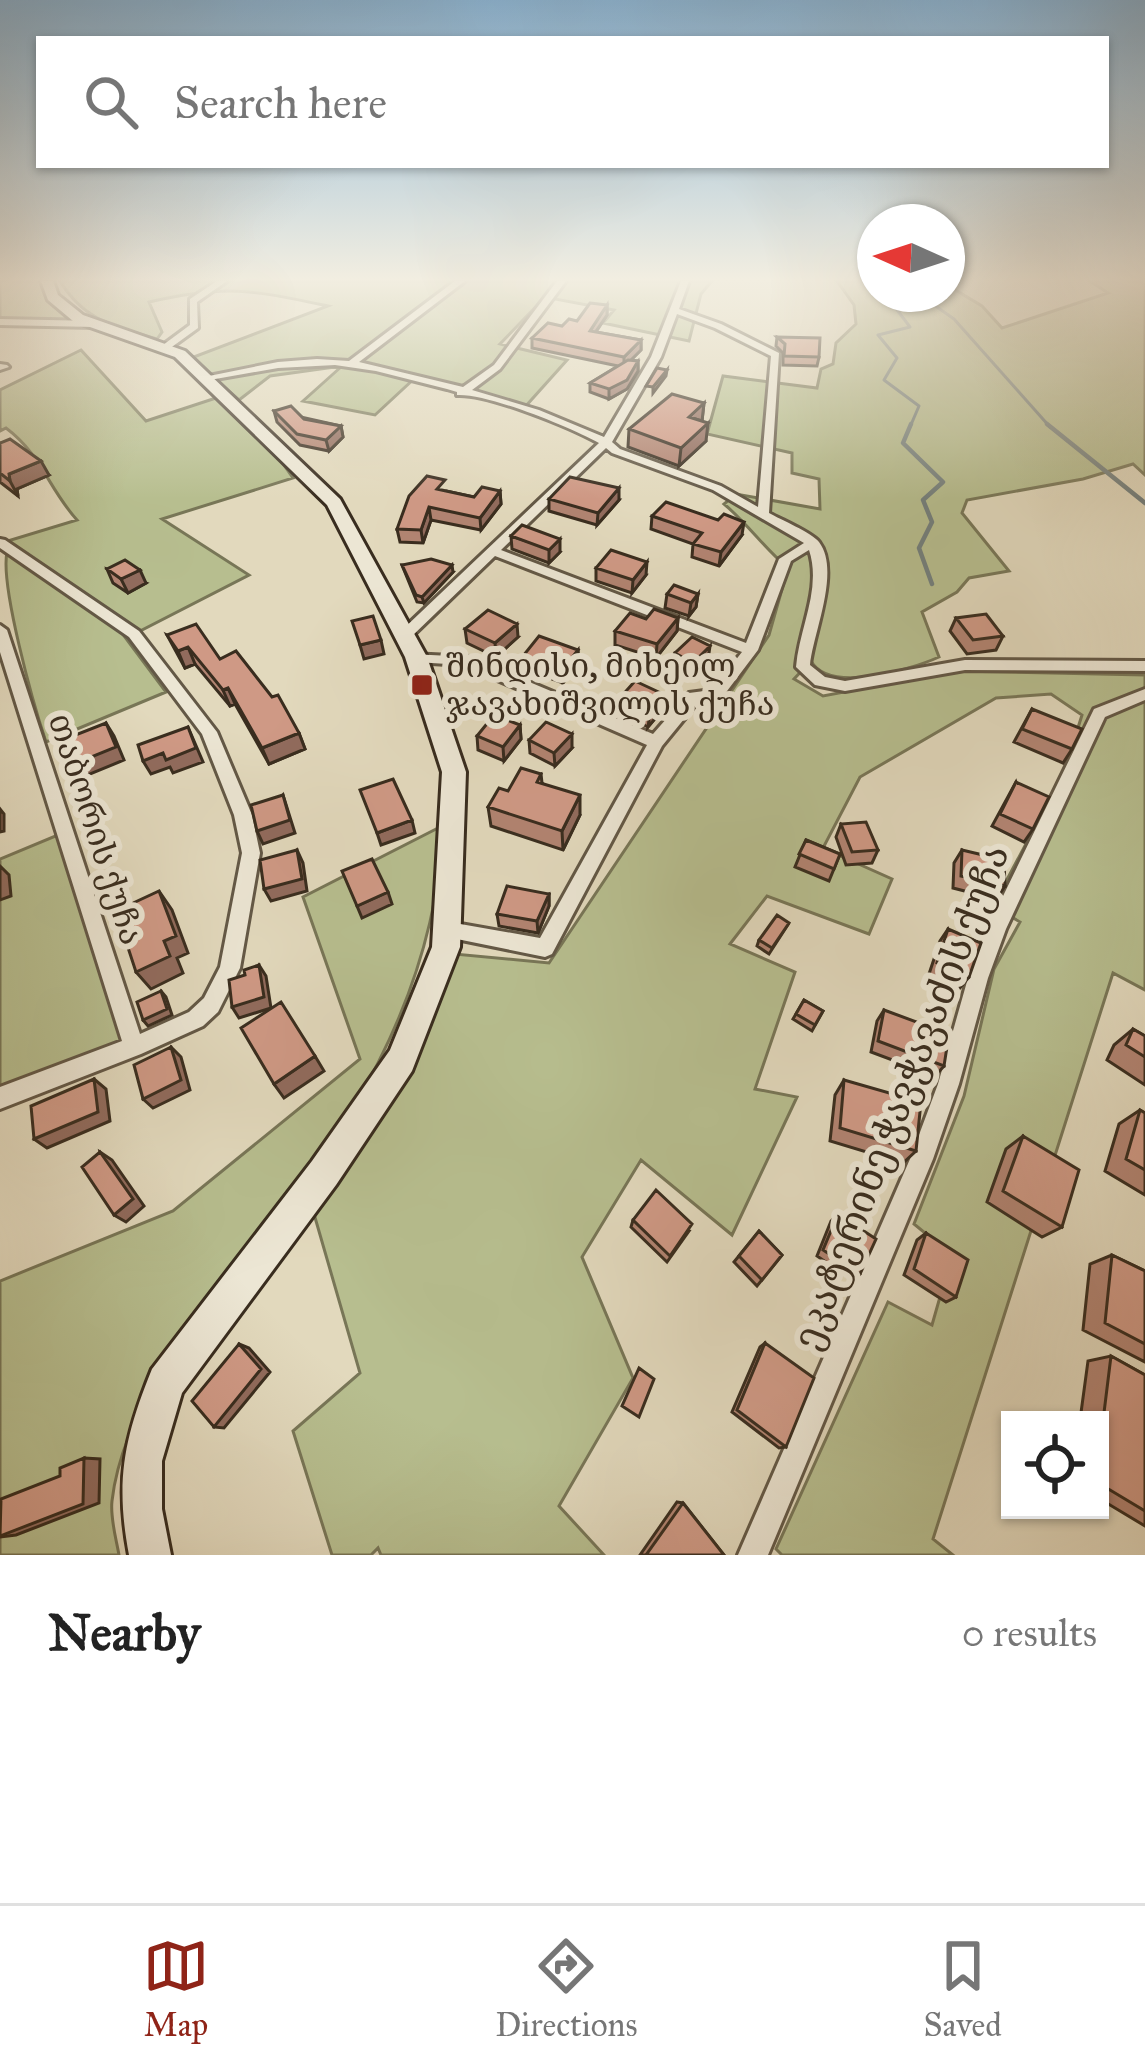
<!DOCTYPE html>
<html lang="en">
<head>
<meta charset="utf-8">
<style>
	:root { --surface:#fff; --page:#f6f6f6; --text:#222; --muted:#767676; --line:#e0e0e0; --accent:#8f2418 }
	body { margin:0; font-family:"IM FELL Great Primer","Noto Serif Georgian",serif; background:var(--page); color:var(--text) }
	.controls { position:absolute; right:36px; bottom:36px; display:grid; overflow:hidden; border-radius:0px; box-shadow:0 3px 9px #0004 }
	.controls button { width:108px; height:108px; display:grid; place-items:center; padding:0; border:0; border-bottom:3px solid var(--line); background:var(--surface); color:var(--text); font:60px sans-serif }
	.compass { position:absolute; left:857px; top:204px; width:108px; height:108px; border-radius:50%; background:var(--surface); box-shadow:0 3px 9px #0004; rotate:273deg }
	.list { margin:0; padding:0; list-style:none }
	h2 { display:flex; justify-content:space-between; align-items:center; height:156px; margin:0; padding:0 48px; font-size:51px }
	h2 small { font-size:39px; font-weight:400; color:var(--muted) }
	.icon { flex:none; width:66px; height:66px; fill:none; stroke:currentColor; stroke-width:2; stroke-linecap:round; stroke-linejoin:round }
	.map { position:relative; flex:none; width:1145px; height:1555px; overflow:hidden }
	.search { position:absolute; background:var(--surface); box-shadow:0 3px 9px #0004; left:36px; right:36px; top:36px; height:132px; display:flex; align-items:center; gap:30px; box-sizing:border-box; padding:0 42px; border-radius:0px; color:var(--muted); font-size:45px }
	.sheet { height:348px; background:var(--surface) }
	nav { display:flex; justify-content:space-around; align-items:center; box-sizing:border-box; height:168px; border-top:3px solid var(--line); background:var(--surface); font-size:33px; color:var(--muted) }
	nav a { display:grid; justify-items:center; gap:6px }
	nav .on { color:var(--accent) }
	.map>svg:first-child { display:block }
</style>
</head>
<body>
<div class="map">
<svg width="1145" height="1555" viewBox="0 0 1145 1555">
	<rect width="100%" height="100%" fill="#e2d9bd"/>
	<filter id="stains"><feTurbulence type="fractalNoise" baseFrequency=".00167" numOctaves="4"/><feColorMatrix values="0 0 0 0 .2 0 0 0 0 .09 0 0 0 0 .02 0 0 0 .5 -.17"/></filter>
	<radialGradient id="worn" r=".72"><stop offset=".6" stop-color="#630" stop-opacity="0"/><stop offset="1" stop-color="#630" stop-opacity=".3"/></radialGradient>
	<path fill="#b7be8f" stroke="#787657" stroke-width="3" d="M0 281H47V288L95 324 0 322Z
		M60 281H712L701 294 689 341 603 323 614 310 545 297 500 344 567 360 524 408 415 378 375 415 303 401 342 366 270 376 239 400 191 358 328 306C252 290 227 284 149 302L162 332 157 339C114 326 84 321 60 281Z
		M837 281H875V294H947V285L982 306 1002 328 1108 293 1090 281H1145V475L1133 464 1083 479 967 500 962 513 1009 571 969 578 957 592 922 612 939 657C910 670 829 694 811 661L794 679 823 696 957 671 1145 675V990L1113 973 933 1539 953 1555H782L776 1549 888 1302 932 1325 952 1255 914 1224 964 1096 994 969 1020 922 993 906 1064 772 1082 715 1051 694 996 698 860 777 823 848 892 879 869 934 767 896 730 944 795 972 755 1089 797 1097 732 1235 641 1160 582 1257 633 1378 559 1506 604 1555H381L378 1548 371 1555H332L293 1431 360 1373 314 1214C373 1132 429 1053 455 954L549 963 769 635 788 568C764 548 748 524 724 504L736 494 820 509 819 479 792 473V453L707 434 723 376 817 388 821 369 833 364 836 343 856 324 854 305Z
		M81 350 146 421 222 396 262 434 293 478 162 519 249 575 140 631 1 543 77 520C48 488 42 455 6 428L0 431V390Z
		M7 552 119 629 166 692 46 742C33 703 0 585 7 552Z
		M444 825C438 928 406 1020 353 1108 282 1225 127 1365 112 1501 110 1518 116 1538 119 1555H0V1281L173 1211 360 1059 303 897Z
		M65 832 134 1047 0 1098V859Z"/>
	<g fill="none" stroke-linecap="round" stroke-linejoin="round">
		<path stroke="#74807e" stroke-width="3" d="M920 295 954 319 1050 427
			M910 427 919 406 884 380 897 358 878 335 910 327 891 302 918 294"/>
		<path stroke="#74807e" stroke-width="4.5" d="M911 424 903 443 943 482 923 500 932 522 919 548 932 584
			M1047 424 1145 503"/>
		<defs>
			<path id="street" d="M217 281H227L197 302 198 328 169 349H163V345L190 325V299Z
				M455 281H465L359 362 463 387 494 365 557 281H566L500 369 472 390 539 410 604 437 651 357 681 281H689L679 309 721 324 779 353 769 513C781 520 811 532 819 542 841 571 813 633 810 665L825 677 845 681 965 660 1145 661V671L965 670 845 691 815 685 796 667C799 628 822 589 809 550L791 561 758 650 721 699 698 702 662 746 552 954 545 957 442 936 439 930 442 924 449 922 540 938 647 745 463 665 416 662 409 657 411 654 470 657 653 734 689 693 712 690 742 652 495 556 410 638H400L398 635 400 632 599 443C570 427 487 393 457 395V392L447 389 376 371 335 365 278 368 204 381 199 378 278 362 317 359 349 361ZM677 314 715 328 771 356 758 507 721 486 620 449 612 442 661 357ZM606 448 612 453 713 490 804 543 779 559 746 643 501 550Z
				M0 319 95 321 100 324 95 327 0 325Z
				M0 364 7 365 9 367 0 370Z
				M0 539 5 540 139 631 217 732 252 815 260 853 240 968 218 1012 203 1026 141 1054 0 1109V1087L122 1041 0 652V625L7 630 140 1034 189 1012 204 998 220 967 242 853 234 815 202 734 129 637 0 548Z
				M1145 689V700L1105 717 1006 929 988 978 959 1084 933 1159 768 1555H738L910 1159 938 1084 968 978 987 929 1094 709Z"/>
			<path id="secondary" d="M41 281H53L58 295 83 315 185 351 340 499 427 657 466 772 460 947 412 1071 336 1185 182 1393 162 1461V1509L171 1555H129C115 1481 124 1438 152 1369L312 1161 390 1050 432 947 442 772 405 657 327 505 175 357 73 321 48 300Z"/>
		</defs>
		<use href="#street" stroke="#635846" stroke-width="6"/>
		<use href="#secondary" stroke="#392d1f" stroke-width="6"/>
		<use href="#street" fill="#ece6d4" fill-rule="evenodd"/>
		<use href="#secondary" fill="#ece6d4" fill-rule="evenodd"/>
	</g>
	<path fill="#b28472" stroke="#392d1f" stroke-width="3" d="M607 305V315L596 332 641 340V350L631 360 638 361V371L627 389 609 399 590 392V383L618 366 532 348V338L577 321Z
		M777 337 819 357 817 366 783 365V353L776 346Z
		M704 403 702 421 706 441 679 466 628 447 629 429Z
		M274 411 341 426 343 437 329 451 300 445 277 422Z
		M0 443 49 475 17 489 18 496 0 482Z
		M446 491 474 497 500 491 501 504 481 530 431 520 423 543 400 542 397 529Z
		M549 499 619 500 597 525 549 511Z
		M652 516 742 535 719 566 692 557 693 544 651 529Z
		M511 536 560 552 549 563 512 549Z
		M402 565 453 572 424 603 417 602Z
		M596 568 646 575 632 593 596 581Z
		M107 569 146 583 128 593 113 583Z
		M667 594H698L696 607 689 616 665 608Z
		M678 618 677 631 656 658 615 645V631L646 619Z
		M956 618 1003 636 996 650 967 654 950 631Z
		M465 629 518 637 496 657 467 643Z
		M167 635 220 659 299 733 305 749 269 764 235 704 230 706 195 664 185 668Z
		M578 650V663L563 683 524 669 523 656Z
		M675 653 708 660 691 676 673 667Z
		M619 699 664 708 648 727 618 712Z
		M1032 709 1072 749 1063 763 1014 742Z
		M520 725 521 739 504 761 478 750 477 736Z
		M529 740 572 748 555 766 530 753Z
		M541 774 542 783 580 815 563 850 491 826 488 807 508 791Z
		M1016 782 1033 829 1024 842 992 826Z
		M841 824 878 850 872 863 846 865 836 837Z
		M806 840 840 854 829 881 795 867Z
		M962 850 1005 886 996 899 953 888 954 863Z
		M549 894V906L538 933 499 926 497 914Z
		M789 923 769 954 757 946 759 940Z
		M948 929 969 977 960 988 929 974 940 941Z
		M804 1000 823 1011 812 1031 793 1019Z
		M884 1010 944 1066 935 1076 871 1052 877 1021Z
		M1133 1029 1145 1036V1085L1107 1060 1114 1045Z
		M844 1080 916 1151 903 1163 830 1141 835 1095Z
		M1140 1110 1145 1113V1195L1105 1171 1119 1124Z
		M1023 1136 1062 1227 1042 1237 987 1202 1006 1149Z
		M838 1214 860 1274 852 1280 817 1256 831 1221Z
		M633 1220 689 1231 667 1262 631 1227Z
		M759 1231 782 1255 757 1286 734 1262Z
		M926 1233 956 1297 946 1302 904 1275 917 1240Z
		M1112 1255 1145 1271V1362L1083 1330 1090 1264Z
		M765 1343 786 1447 779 1448 732 1412 760 1347Z
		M1111 1356 1145 1375V1526L1100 1499V1420H1080L1088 1361Z
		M677 1502 683 1503 724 1555H640Z"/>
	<path fill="#916b5d" stroke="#392d1f" stroke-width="3" d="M607 305V315L590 340V331Z
		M641 340V350L624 367V357Z
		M638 361V371L627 389 609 399V389Z
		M667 370 666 376 653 393V387Z
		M704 403 702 421 689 417Z
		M708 423 706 441 679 466 681 448Z
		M341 426 343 437 329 451 326 440Z
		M41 461 49 475 17 489 18 496 10 481 9 474Z
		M619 488V500L597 525 598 513Z
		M500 491 501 504 481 530 480 518Z
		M429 507 431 520 423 543 421 530Z
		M744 522 742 535 719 566 721 552Z
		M560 539V552L549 563V550Z
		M647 562 646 575 632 593 633 580Z
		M452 565 453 572 424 603 422 597Z
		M140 570 146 583 128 593 121 579Z
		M698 594 696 607 689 616 691 603Z
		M678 618 677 631 656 658 657 644Z
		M517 624 518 637 496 657 495 643Z
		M381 640 384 654 364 659 360 645Z
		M710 646 708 660 691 676 693 663Z
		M188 647 195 664 185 668 178 651Z
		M578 650V663L563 683 562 670Z
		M228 688 235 704 230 706 223 690Z
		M665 695 664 708 648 727 650 713Z
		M106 723 114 736 124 760 78 779 69 766Z
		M520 725 521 739 504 761 503 747Z
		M188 727 203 762 173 773 170 767 151 774 143 761Z
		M299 733 305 749 269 764 262 748Z
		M572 734V748L555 766 554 753Z
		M283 795 295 833 263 844 257 831Z
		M580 795V815L563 850 562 831Z
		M0 809 4 814V831L0 832Z
		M412 820 415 833 381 845 377 833Z
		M297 850 303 863 307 891 271 901 264 889Z
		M0 866 9 875 11 896 0 900Z
		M159 891 172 910 188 953 177 958 183 973 151 989 136 972 164 941Z
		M388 892 392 904 362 918 357 906Z
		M549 894V906L538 933 537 921Z
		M259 965 266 976 271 1008 239 1018 232 1007Z
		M161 991 166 997 172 1015 148 1026 143 1020Z
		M171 1047 181 1057 190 1090 153 1108 143 1099Z
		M315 1056 324 1071 284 1098 274 1084Z
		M94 1079 106 1089 110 1121 47 1148 34 1139Z
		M100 1152 112 1160 144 1206 126 1222 114 1215Z
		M239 1344 249 1348 270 1372 224 1428 214 1427Z
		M84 1458 100 1459 99 1503 16 1535 0 1537Z"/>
	<path fill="#cf9985" stroke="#392d1f" stroke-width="3" d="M590 303 607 305 590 331 641 340 624 357 532 338 548 323 562 326 569 319 577 321Z
		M777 337 820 338 819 357 784 356 785 344Z
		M628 360 638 361 627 380 609 389 590 383Z
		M657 368 667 370 653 387 646 386Z
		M672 394 704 403 689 417 708 423 681 448 629 429Z
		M291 406 304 419 341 426 326 440 297 434 274 411Z
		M10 439 41 461 9 474 10 481 0 473V443Z
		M427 476 445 480 437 489 474 497 482 487 500 491 480 518 429 507 421 530 397 529 409 496Z
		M570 477 619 488 598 513 549 499Z
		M666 502 718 520 724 514 744 522 721 552 693 544 702 533 652 516Z
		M522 525 560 539 549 550 511 536Z
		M611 550 647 562 633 580 596 568Z
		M431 559 452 565 422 597 416 595 402 565Z
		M125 560 140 570 121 579 107 569Z
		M674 585 698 594 691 603 667 594Z
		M654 609 678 618 657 644 615 631 630 613 646 619Z
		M488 610 517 624 495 643 465 629Z
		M986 614 1003 636 973 640 956 618Z
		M373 616 381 640 360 645 352 621Z
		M196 624 220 659 236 651 272 697 278 695 299 733 262 748 228 688 223 690 188 647 178 651 167 635Z
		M539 636 578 650 562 670 523 656Z
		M692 637 710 646 693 663 675 653Z
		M635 681 665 695 650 713 619 699Z
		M1032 709 1082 729 1072 749 1022 729Z
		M494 715 520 725 503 747 477 736Z
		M546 722 572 734 554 753 529 740Z
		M106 723 116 747 69 766 60 741Z
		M188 727 196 748 166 760 163 753 143 761 138 745Z
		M521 768 541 774 537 782 580 795 562 831 488 807 499 788 508 791Z
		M393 779 412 820 377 833 360 790Z
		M1016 782 1049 797 1033 829 1000 814Z
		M283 795 290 820 257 831 251 805Z
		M866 822 878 850 852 852 841 824Z
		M806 840 840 854 834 869 799 854Z
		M297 850 302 879 264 889 260 860Z
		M962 850 1004 860 1005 886 961 876Z
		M372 859 388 892 357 906 342 871Z
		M507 886 549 894 537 921 497 914Z
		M159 891 176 936 164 941 170 956 136 972 116 911Z
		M777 915 789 923 772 948 759 940Z
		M948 929 981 943 969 977 937 963Z
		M259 965 264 997 232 1007 229 980 245 975 244 970Z
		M161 991 167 1009 143 1020 137 1002Z
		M804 1000 823 1011 815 1025 796 1014Z
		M281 1002 315 1056 274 1084 241 1028Z
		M884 1010 949 1034 944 1066 878 1041Z
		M1133 1029 1145 1036V1057L1126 1045Z
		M171 1047 181 1080 143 1099 134 1065Z
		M94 1079 98 1112 34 1139 31 1106Z
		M844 1080 921 1102 916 1151 840 1128Z
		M1140 1110 1145 1113V1170L1126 1159Z
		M1023 1136 1079 1170 1062 1227 1003 1191Z
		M100 1152 133 1199 114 1215 82 1167Z
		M656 1190 692 1224 670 1256 633 1220Z
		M838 1214 876 1239 860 1274 823 1250Z
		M759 1231 782 1255 762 1280 739 1256Z
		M926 1233 968 1260 956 1297 914 1269Z
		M1112 1255 1145 1271V1344L1105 1323Z
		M765 1343 814 1378 786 1447 737 1410Z
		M239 1344 261 1369 214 1427 192 1401Z
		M1111 1356 1145 1375V1511L1100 1484V1445Z
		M639 1368 654 1379 639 1417 622 1406Z
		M84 1458 83 1504 0 1536 1 1499 60 1476V1468Z
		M683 1503 724 1555H646Z"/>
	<linearGradient id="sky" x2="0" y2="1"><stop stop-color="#89b5d7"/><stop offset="0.56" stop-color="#f2eee1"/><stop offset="1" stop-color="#f2eee1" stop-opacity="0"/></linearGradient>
	<rect width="1145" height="499" fill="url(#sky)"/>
	<rect fill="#8f2418" stroke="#ece6d4" stroke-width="4.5" x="410" y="673" width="24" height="24" rx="6"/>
	<g text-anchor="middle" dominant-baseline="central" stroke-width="12" stroke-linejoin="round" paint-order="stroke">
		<g font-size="33" fill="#392d1f" stroke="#ece6d4" text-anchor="start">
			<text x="446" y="666">შინდისი, მიხეილ<tspan x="446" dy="38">ჯავახიშვილის ქუჩა</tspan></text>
		</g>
		<g font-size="33" fill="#392d1f" stroke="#ece6d4">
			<text transform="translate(96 829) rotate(72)">თაბორის ქუჩა</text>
		</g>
		<g font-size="39" fill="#392d1f" stroke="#ece6d4">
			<text transform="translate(901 1097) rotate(-69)">ეკატერინე ჭავჭავაძის ქუჩა</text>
		</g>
	</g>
	<rect width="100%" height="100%" filter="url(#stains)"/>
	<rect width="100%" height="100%" fill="url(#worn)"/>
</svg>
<div class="controls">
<button><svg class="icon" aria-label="locate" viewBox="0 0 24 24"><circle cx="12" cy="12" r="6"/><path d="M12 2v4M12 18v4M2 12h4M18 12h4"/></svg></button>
</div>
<svg class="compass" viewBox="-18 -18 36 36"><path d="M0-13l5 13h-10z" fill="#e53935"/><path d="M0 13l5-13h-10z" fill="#767676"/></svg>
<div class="search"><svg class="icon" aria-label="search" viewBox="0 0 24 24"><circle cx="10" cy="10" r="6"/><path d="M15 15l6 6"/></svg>Search here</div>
</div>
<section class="sheet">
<h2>Nearby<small>0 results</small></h2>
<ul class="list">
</ul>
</section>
<nav>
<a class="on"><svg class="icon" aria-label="map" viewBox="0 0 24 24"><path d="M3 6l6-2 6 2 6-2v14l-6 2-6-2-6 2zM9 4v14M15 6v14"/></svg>Map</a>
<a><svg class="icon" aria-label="directions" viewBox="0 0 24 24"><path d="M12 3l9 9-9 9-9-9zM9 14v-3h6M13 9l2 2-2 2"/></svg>Directions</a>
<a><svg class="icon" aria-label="saved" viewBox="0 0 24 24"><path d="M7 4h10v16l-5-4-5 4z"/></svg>Saved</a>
</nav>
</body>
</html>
